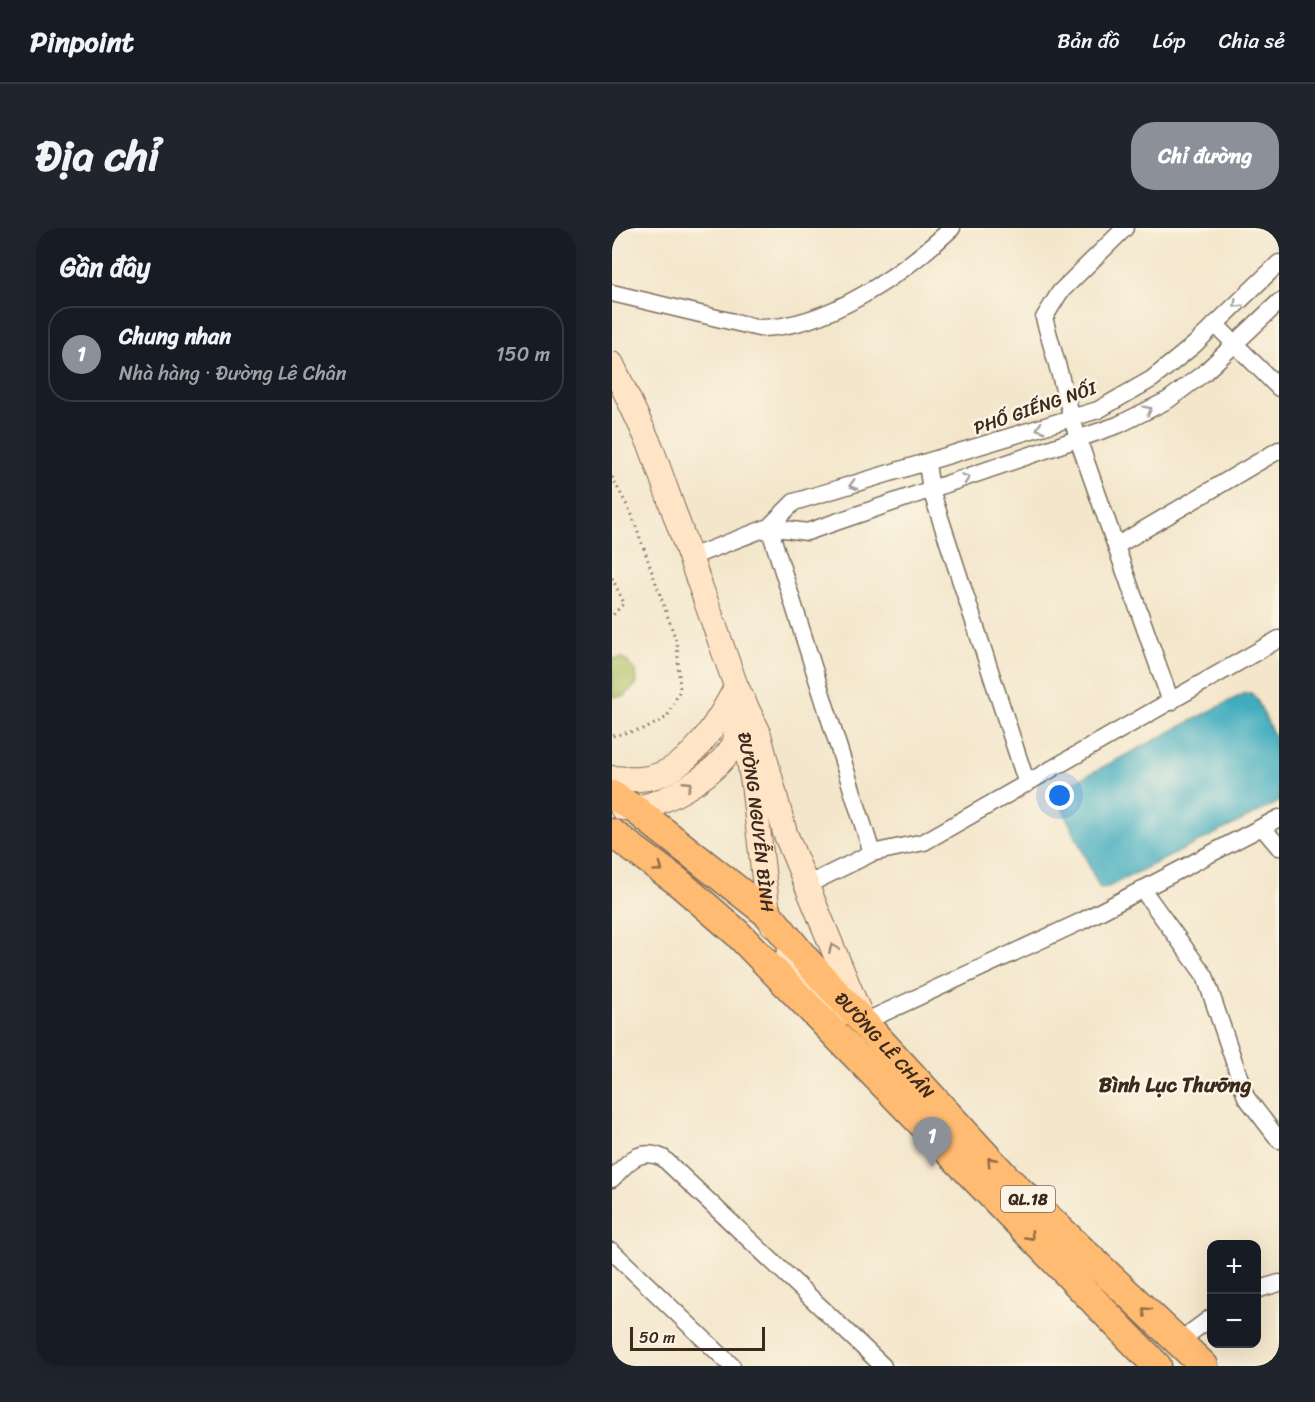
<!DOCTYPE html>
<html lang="vi">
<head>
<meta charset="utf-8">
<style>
	:root { --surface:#171b24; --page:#20242c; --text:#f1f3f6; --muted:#9ea1a6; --line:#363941; --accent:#8c9099 }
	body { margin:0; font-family:Sriracha,sans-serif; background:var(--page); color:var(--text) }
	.controls { position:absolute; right:18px; bottom:18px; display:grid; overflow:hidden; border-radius:12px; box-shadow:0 6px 24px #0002 }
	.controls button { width:54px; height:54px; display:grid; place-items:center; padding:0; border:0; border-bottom:2px solid var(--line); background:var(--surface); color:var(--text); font:30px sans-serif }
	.scale { position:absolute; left:18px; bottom:15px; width:135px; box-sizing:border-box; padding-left:6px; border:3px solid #3b2a1e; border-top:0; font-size:16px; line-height:21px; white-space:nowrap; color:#3b2a1e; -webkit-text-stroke:4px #fcf5e5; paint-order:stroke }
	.you { position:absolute; left:448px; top:568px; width:21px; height:21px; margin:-15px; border:4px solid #fff; border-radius:50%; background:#1a73e8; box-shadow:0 0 0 9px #1a73e833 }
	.badge { display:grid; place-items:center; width:39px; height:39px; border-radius:50%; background:var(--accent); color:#fff; font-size:20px; font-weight:700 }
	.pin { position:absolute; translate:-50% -50px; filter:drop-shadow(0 2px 3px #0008) }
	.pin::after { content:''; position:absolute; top:32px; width:21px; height:18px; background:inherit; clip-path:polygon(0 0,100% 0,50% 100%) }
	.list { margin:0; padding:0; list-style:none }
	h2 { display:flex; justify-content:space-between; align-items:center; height:78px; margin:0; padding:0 24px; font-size:26px }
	h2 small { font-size:20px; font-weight:400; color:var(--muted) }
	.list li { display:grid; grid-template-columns:39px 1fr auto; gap:18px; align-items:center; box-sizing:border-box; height:96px; margin:0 12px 12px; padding:0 12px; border:2px solid var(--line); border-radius:24px }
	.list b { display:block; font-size:22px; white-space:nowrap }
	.list p { margin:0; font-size:20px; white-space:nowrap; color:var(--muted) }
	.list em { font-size:20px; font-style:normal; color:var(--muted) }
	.map { position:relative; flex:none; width:667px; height:1138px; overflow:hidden; border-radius:24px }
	header { display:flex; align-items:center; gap:36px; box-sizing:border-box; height:84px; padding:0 30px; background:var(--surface); border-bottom:2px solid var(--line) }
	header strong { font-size:28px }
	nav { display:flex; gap:33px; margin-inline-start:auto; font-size:21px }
	.intro { display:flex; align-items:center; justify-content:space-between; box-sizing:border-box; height:144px; padding:0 36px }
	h1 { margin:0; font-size:42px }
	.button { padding:15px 27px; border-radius:24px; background:var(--accent); color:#fff; font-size:21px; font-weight:700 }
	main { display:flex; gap:36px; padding:0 36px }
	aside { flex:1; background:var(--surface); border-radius:24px; box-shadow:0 6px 24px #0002 }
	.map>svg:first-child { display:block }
</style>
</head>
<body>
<header>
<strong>Pinpoint</strong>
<nav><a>Bản đồ</a><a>Lớp</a><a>Chia sẻ</a></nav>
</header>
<div class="intro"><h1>Địa chỉ</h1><a class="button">Chỉ đường</a></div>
<main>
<aside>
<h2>Gần đây<small></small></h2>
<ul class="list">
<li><span class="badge">1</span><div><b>Chung nhan</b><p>Nhà hàng · Đường Lê Chân</p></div><em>150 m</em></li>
</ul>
</aside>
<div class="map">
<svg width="667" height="1138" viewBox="0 0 667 1138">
	<rect width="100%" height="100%" fill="#fcf5e5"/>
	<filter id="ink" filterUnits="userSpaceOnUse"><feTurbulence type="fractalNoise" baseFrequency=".0167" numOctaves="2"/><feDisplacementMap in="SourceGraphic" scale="12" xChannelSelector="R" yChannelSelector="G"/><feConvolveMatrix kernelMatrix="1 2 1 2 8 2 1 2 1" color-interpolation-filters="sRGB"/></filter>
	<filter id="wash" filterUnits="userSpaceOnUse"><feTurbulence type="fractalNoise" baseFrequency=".008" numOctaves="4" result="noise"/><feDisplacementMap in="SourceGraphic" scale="24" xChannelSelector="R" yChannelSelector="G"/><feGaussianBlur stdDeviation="1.35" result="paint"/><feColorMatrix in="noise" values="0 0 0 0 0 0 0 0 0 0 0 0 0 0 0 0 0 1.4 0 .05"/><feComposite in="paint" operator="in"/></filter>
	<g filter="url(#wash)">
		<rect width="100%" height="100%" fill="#f3e6cb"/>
		<path fill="#acbf62" stroke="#747440" stroke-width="1.5" d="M11 430 24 443 25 455 13 468 0 469V431Z"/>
		<path fill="#3facbe" stroke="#3d6b6e" stroke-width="1.5" d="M633 465H639L644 470 667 518V574L492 661 487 659 443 564Z"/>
	</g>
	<g filter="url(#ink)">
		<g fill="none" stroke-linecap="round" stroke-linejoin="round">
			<defs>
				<path id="minor" d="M513 0 448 64 432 90 466 211 559 474
					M0 65 147 100C215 100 291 46 340 0
					M603 96 667 160
					M315 236 319 262 415 556
					M157 299 195 304 506 197 556 172 592 145 667 74
					M157 299 260 625
					M504 318 667 222
					M79 329 157 299 182 274 486 182 540 151 582 117 667 35
					M650 599 667 619
					M195 657 260 625 312 614 667 411
					M530 661 593 748 634 869 667 912
					M252 794 470 693 667 590
					M0 951C16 934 27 919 51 930L271 1138
					M0 1023 120 1138
					M644 1062 667 1055
					M566 1114 600 1089"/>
				<g id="secondary">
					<path d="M0 136 39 219 124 458 146 503 173 605 248 786"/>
					<path id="s1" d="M132 505 141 556 156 686 160 696"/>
					<path d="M0 550C9 550 19 552 28 551 74 548 103 499 122 463"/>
					<path d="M10 580C44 584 103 548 121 518 125 512 123 499 123 491"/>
					<path d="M176 727 223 790"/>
				</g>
				<g id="trunk">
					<path id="s2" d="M0 567 24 582 156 686 194 732 397 953 592 1138"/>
					<path d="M0 605 65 653 124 704 545 1138"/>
				</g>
			</defs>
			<use href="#minor" stroke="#7b6c5b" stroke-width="19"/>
			<use href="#secondary" stroke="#7b6c5b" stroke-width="26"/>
			<use href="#trunk" stroke="#7b6c5b" stroke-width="31"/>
			<path stroke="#7b6c5b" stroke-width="3" stroke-dasharray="1.5 4.5" stroke-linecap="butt" d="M0 249 20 287 65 415 68 462 55 489 35 500 0 508
				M0 350 12 375 0 388"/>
			<use href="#minor" stroke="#fff" stroke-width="16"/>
			<use href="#secondary" stroke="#ffe4c6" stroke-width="24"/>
			<use href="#trunk" stroke="#ffbb71" stroke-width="28"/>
		</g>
		<defs><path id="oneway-chevron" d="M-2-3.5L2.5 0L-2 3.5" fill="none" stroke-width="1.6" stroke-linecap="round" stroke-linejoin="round" transform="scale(1.5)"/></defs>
		<g stroke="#a79f9a">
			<use href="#oneway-chevron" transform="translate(625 76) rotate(136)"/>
			<use href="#oneway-chevron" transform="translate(536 182) rotate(-27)"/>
			<use href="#oneway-chevron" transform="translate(428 200) rotate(162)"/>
			<use href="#oneway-chevron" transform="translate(354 250) rotate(-19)"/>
			<use href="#oneway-chevron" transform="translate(241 257) rotate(164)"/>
		</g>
		<g stroke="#9d8772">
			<use href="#oneway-chevron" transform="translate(76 557) rotate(-33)"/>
			<use href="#oneway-chevron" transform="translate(221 720) rotate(-112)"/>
		</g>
		<g stroke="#936b43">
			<use href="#oneway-chevron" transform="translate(47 640) rotate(37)"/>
			<use href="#oneway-chevron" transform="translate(379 933) rotate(-132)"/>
			<use href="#oneway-chevron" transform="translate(418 1008) rotate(47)"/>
			<use href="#oneway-chevron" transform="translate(534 1083) rotate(-136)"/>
		</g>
	</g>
	<g text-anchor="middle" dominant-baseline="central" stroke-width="5" stroke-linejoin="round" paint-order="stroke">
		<rect fill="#fcf5e5" stroke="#75675a" stroke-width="1.5" x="389" y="958" width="54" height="26" rx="4.5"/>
		<g font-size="16" font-weight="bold" fill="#3b2a1e">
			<text x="416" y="971">QL.18</text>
		</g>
		<g font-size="18" fill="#3b2a1e" stroke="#fcf5e5">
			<text transform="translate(423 180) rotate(-19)">PHỐ GIẾNG NỐI</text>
			<text stroke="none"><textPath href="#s1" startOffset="90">ĐƯỜNG NGUYỄN BÌNH</textPath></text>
			<text stroke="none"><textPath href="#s2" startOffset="372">ĐƯỜNG LÊ CHÂN</textPath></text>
		</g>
		<g font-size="21" font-weight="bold" fill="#3b2a1e" stroke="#fcf5e5">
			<text x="563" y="857">Bình Lục Thưỡng</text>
		</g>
	</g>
</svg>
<div class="controls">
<button>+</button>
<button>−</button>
</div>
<div class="scale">50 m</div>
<div class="you"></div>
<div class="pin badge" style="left:320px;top:939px">1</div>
</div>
</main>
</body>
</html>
